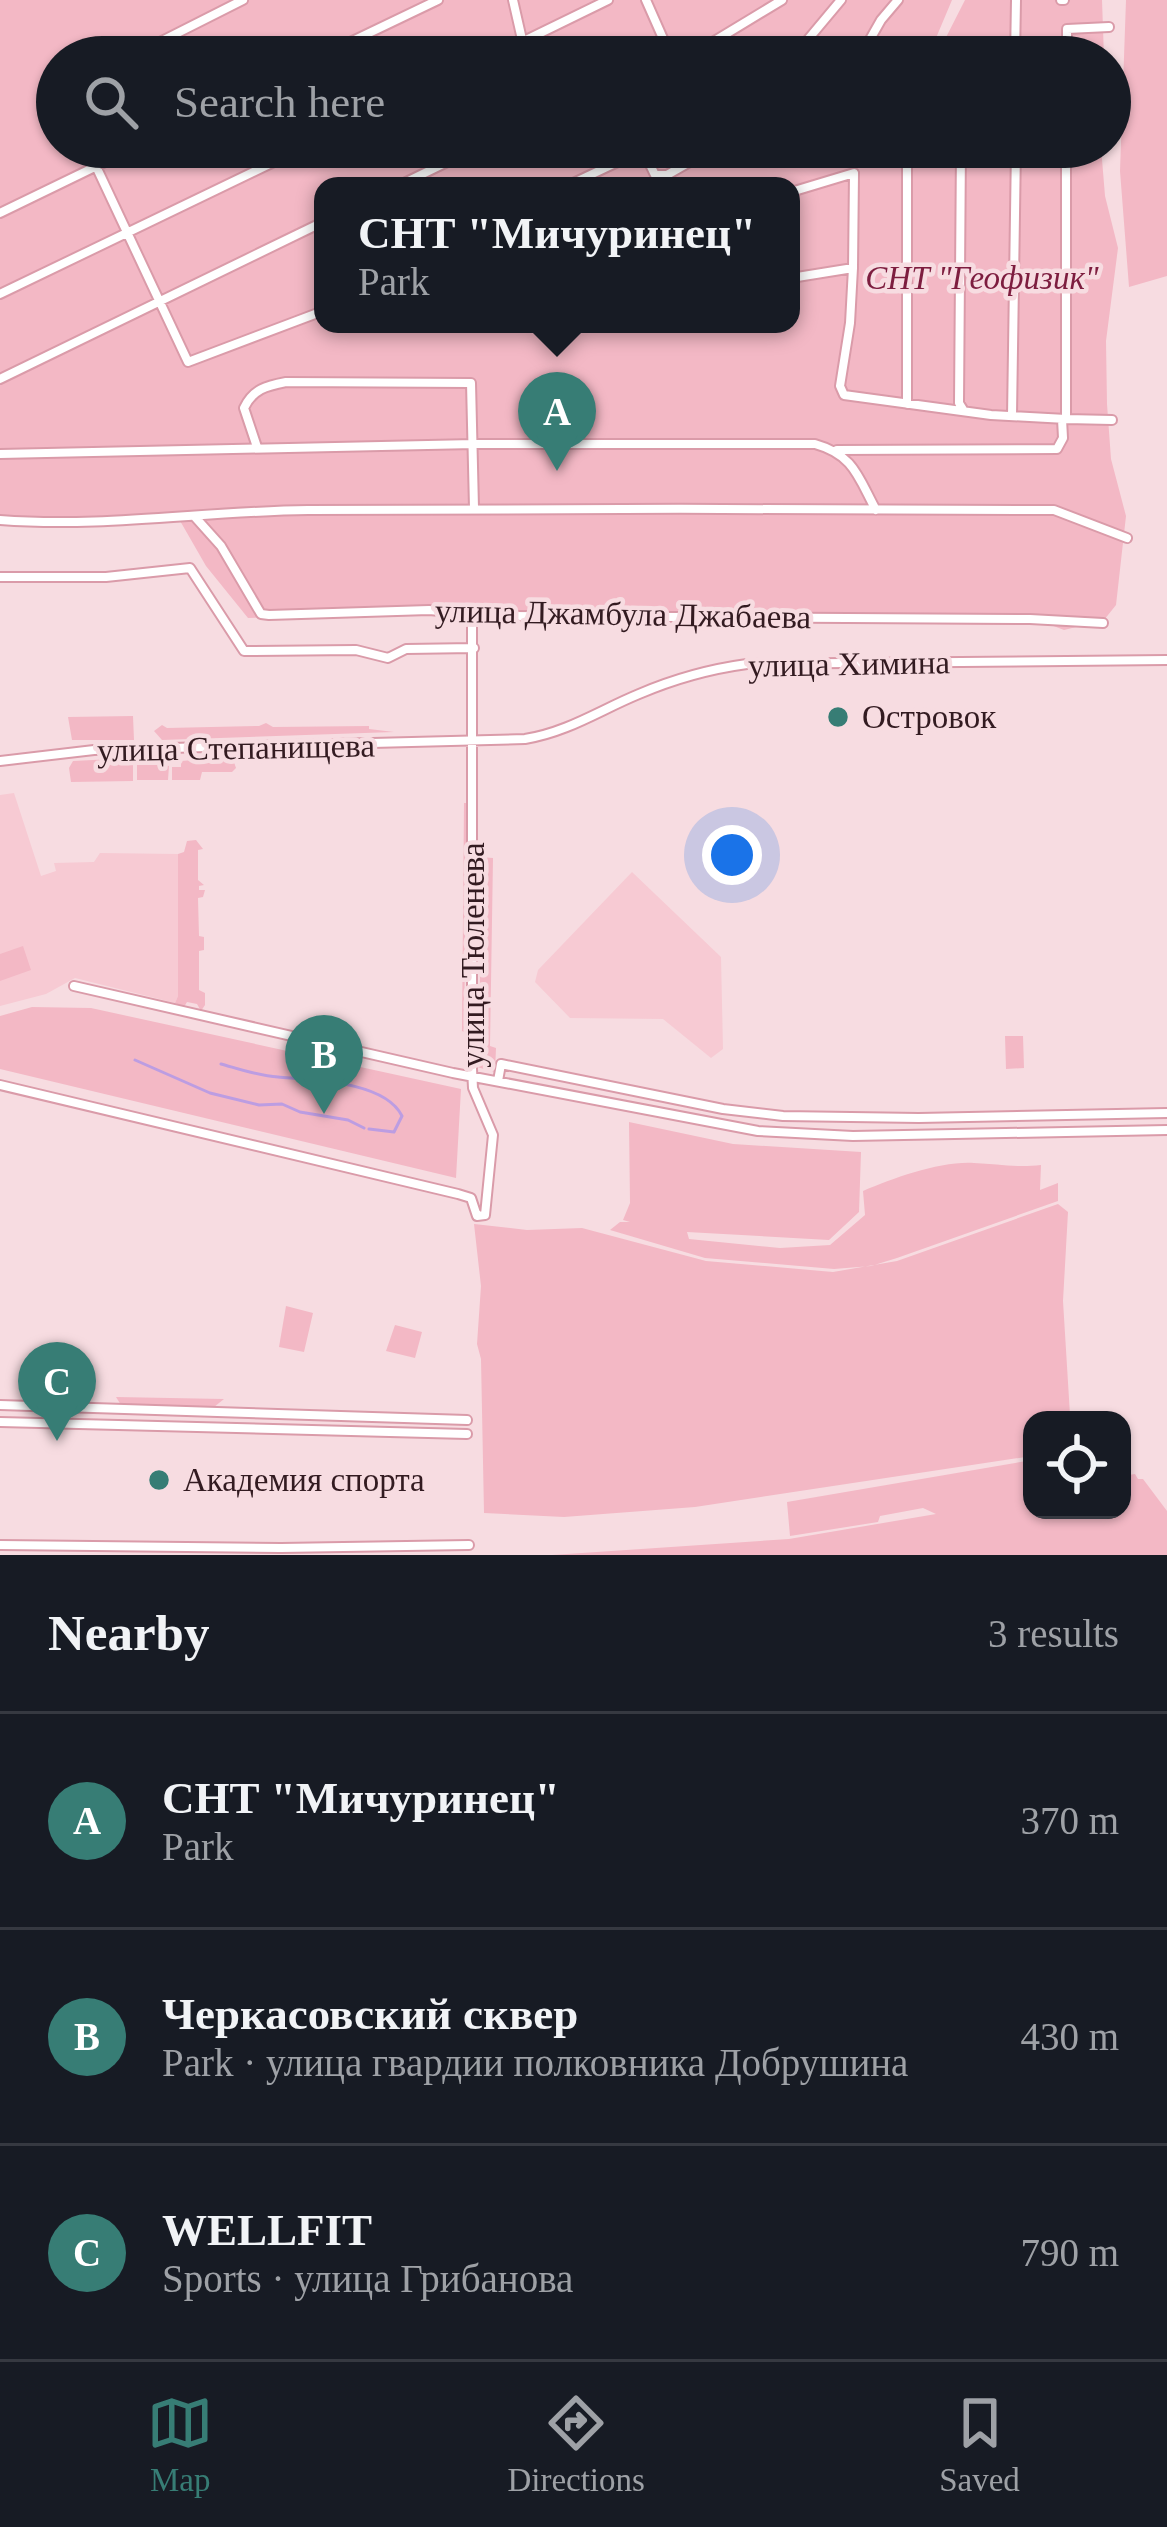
<!DOCTYPE html>
<html lang="en">
<head>
<meta charset="utf-8">
<style>
	:root { --surface:#171b24; --page:#20242c; --text:#f1f3f6; --muted:#9ea1a6; --line:#363941; --accent:#377d75 }
	body { margin:0; font-family:Georgia,serif; background:var(--page); color:var(--text) }
	.controls { position:absolute; right:36px; bottom:36px; display:grid; overflow:hidden; border-radius:24px; box-shadow:0 3px 9px #0004 }
	.controls button { width:108px; height:108px; display:grid; place-items:center; padding:0; border:0; border-bottom:3px solid var(--line); background:var(--surface); color:var(--text); font:60px sans-serif }
	.you { position:absolute; left:732px; top:855px; width:42px; height:42px; margin:-30px; border:9px solid #fff; border-radius:50%; background:#1a73e8; box-shadow:0 0 0 18px #1a73e833 }
	.badge { display:grid; place-items:center; width:78px; height:78px; border-radius:50%; background:var(--accent); color:#fff; font-size:39px; font-weight:700 }
	.pin { position:absolute; translate:-50% -99px; filter:drop-shadow(0 3px 6px #0008) }
	.pin::after { content:''; position:absolute; top:63px; width:42px; height:36px; background:inherit; clip-path:polygon(0 0,100% 0,50% 100%) }
	.popup { position:absolute; left:314px; top:177px; width:486px; height:156px; box-sizing:border-box; display:grid; place-content:center; border-radius:24px; background:var(--surface); filter:drop-shadow(0 3px 9px #0005); font-size:39px; white-space:nowrap; color:var(--muted) }
	.popup b { font-size:45px; color:var(--text) }
	.popup::after { content:''; position:absolute; left:50%; top:100%; margin-left:-24px; border:24px solid transparent; border-top-color:var(--surface) }
	.list { margin:0; padding:0; list-style:none }
	h2 { display:flex; justify-content:space-between; align-items:center; height:156px; margin:0; padding:0 48px; font-size:51px }
	h2 small { font-size:39px; font-weight:400; color:var(--muted) }
	.list li { display:grid; grid-template-columns:78px 1fr auto; gap:36px; align-items:center; box-sizing:border-box; height:216px; padding:0 48px; border-top:3px solid var(--line) }
	.list b { display:block; font-size:45px; white-space:nowrap }
	.list p { margin:0; font-size:39px; white-space:nowrap; color:var(--muted) }
	.list em { font-size:39px; font-style:normal; color:var(--muted) }
	.icon { flex:none; width:66px; height:66px; fill:none; stroke:currentColor; stroke-width:2; stroke-linecap:round; stroke-linejoin:round }
	.map { position:relative; flex:none; width:1167px; height:1555px; overflow:hidden }
	.search { position:absolute; background:var(--surface); box-shadow:0 3px 9px #0004; left:36px; right:36px; top:36px; height:132px; display:flex; align-items:center; gap:30px; box-sizing:border-box; padding:0 42px; border-radius:66px; color:var(--muted); font-size:45px }
	.sheet { height:804px; background:var(--surface) }
	nav { display:flex; justify-content:space-around; align-items:center; box-sizing:border-box; height:168px; border-top:3px solid var(--line); background:var(--surface); font-size:33px; color:var(--muted) }
	nav a { display:grid; justify-items:center; gap:6px }
	nav .on { color:var(--accent) }
	.map>svg:first-child { display:block }
</style>
</head>
<body>
<div class="map">
<svg width="1167" height="1555" viewBox="0 0 1167 1555">
	<rect width="100%" height="100%" fill="#f7dce1"/>
	<path fill="#f7cad3" d="M14 793 41 876 56 871 54 863 94 862 100 853 178 854V996L175 1003 75 978 46 994 0 1006V795Z
		M632 872 721 957 723 1049 711 1058 663 1019 570 1018 535 982 538 970Z"/>
	<path fill="#f3b8c5" fill-rule="evenodd" d="M0 0H952L928 57H899L900 50 896 57H57V147H1101L1105 196 1118 248 1106 341 1107 404 1111 459 1126 516 1116 605 1104 620 1064 630 1051 625 586 621 430 614 248 618 206 566 179 519 0 520ZM323 186H791V324H323Z
		M965 0H1102L1104 57H936Z
		M1126 0H1167V276L1129 287 1120 171Z
		M133 716 134 740H72L68 717Z
		M266 723 273 727 369 726V729L394 732 162 740 154 731 162 725 167 728 259 726Z
		M133 758V781L71 782 69 768 73 761Z
		M219 758 233 759 236 768 232 772H202L200 780H172V767H181V761Z
		M137 759 169 766 168 780H137Z
		M464 803H467L464 1032 462 1031Z
		M196 840 203 849 198 850V880L204 885 199 886V890H205L203 897 198 898 199 936 204 937V950L199 951V990L205 993V1005L201 1011 197 1004 187 1002 184 1007 175 1003 178 996V854L184 852 187 841Z
		M479 857 493 858 490 1046 496 1048 495 1072 477 1067 476 1059H483L486 988 480 987Z
		M23 946 31 970 0 981V954Z
		M32 1007 91 1008 461 1089 456 1178 0 1069V1016Z
		M1005 1036H1023L1024 1068 1006 1069Z
		M629 1122 733 1144 861 1152 859 1212 829 1240 687 1232 689 1239 780 1248 830 1245 865 1215 863 1191C894 1178 940 1161 974 1163 998 1164 1017 1168 1041 1165L1040 1190 1058 1183V1201L897 1258 871 1266 834 1269 705 1258 610 1230 620 1222H630L623 1220 630 1203Z
		M1058 1204 1068 1212 1063 1301 1070 1415 1068 1420H1032V1456L695 1507 564 1517 484 1513 481 1359 477 1344 481 1286 474 1224 527 1230 582 1228 706 1261 833 1272 897 1261Z
		M286 1306 313 1313 304 1352 279 1347Z
		M395 1325 422 1332 415 1358 386 1351Z
		M116 1397 224 1399 214 1407 121 1405Z
		M1032 1460V1510H1122V1476L1135 1474 1138 1479H1143L1167 1511V1555H552L789 1539 936 1514 923 1508 880 1516 878 1522 790 1536 787 1502Z"/>
	<g fill="none" stroke-linecap="round" stroke-linejoin="round">
		<path stroke="#bc9de2" stroke-width="3" d="M135 1060 210 1093 259 1105 282 1104 300 1112 348 1120 364 1128
			M221 1064C239 1069 259 1076 278 1077 312 1080 385 1081 402 1116L394 1132 369 1129"/>
		<defs>
			<path id="minor" d="M513 0 526 57
				M646 0 669 52 665 57
				M1061 0H1064
				M932 55 937 57
				M130 57 243 0
				M319 57 438 0
				M491 57 608 0
				M688 57 782 0
				M788 57 805 43 841 0
				M860 57 881 20 898 0
				M1015 57 1016 0
				M1067 57V29L1109 27
				M87 147 188 362 323 311
				M961 147 959 403 964 411
				M398 186 478 147
				M567 186 643 150 655 175H667L716 147
				M791 192 854 173 853 268 791 278
				M0 213 136 147
				M853 268 850 323 840 386 844 395 991 415 1066 419V147
				M0 294 305 147
				M0 379 323 222
				M907 404V147
				M1012 416 1016 147
				M1066 419 1112 420
				M257 447 244 408C253 389 266 386 286 382L471 383 474 508
				M837 450 1057 449 1063 438 1062 419
				M0 454 474 444H815C854 455 858 477 876 510
				M195 517 221 546 261 614 269 615 429 610 495 616 1030 619 1103 623
				M0 520C104 528 205 511 308 510 557 508 805 509 1054 510L1127 538
				M0 577H106L190 568 244 651 356 650 388 658 406 649 474 648
				M0 761 94 750 525 739C568 732 600 710 639 694 674 679 710 669 747 664L1167 660
				M74 986 453 1073 758 1131 853 1136 1167 1130
				M498 1081 501 1064 723 1109 783 1116 919 1118 1167 1113
				M0 1085 458 1194 471 1198 477 1216 485 1215 493 1135 473 1088 472 1069V614
				M0 1405 467 1420
				M0 1422 467 1434
				M0 1545 281 1548 469 1545"/>
		</defs>
		<use href="#minor" stroke="#da9ba9" stroke-width="12"/>
		<use href="#minor" stroke="#fff" stroke-width="8"/>
	</g>
	<g fill="#377d75" stroke="#f7dce1" stroke-width="4.5">
		<circle cx="838" cy="717" r="12"/>
		<circle cx="159" cy="1480" r="12"/>
	</g>
	<g text-anchor="middle" dominant-baseline="central" stroke-width="9" stroke-linejoin="round" paint-order="stroke">
		<g font-size="33" font-style="italic" fill="#7d1d3f" stroke="#f7dce1">
			<text x="982" y="278">СНТ "Геофизик"</text>
		</g>
		<g font-size="33" fill="#331b21" stroke="#f7dce1">
			<text transform="translate(623 614) rotate(1)">улица Джамбула Джабаева</text>
			<text transform="translate(849 664) rotate(-1)">улица Химина</text>
			<text transform="translate(236 748) rotate(-1)">улица Степанищева</text>
			<text transform="translate(473 955) rotate(-90)">улица Тюленева</text>
		</g>
		<g font-size="33" fill="#331b21" stroke="#f7dce1" text-anchor="start">
			<text x="862" y="717">Островок</text>
			<text x="183" y="1480">Академия спорта</text>
		</g>
	</g>
</svg>
<div class="controls">
<button><svg class="icon" aria-label="locate" viewBox="0 0 24 24"><circle cx="12" cy="12" r="6"/><path d="M12 2v4M12 18v4M2 12h4M18 12h4"/></svg></button>
</div>
<div class="you"></div>
<div class="pin badge" style="left:557px;top:471px">A</div>
<div class="popup"><b>СНТ &quot;Мичуринец&quot;</b>Park</div>
<div class="pin badge" style="left:324px;top:1114px">B</div>
<div class="pin badge" style="left:57px;top:1441px">C</div>
<div class="search"><svg class="icon" aria-label="search" viewBox="0 0 24 24"><circle cx="10" cy="10" r="6"/><path d="M15 15l6 6"/></svg>Search here</div>
</div>
<section class="sheet">
<h2>Nearby<small>3 results</small></h2>
<ul class="list">
<li><span class="badge">A</span><div><b>СНТ &quot;Мичуринец&quot;</b><p>Park</p></div><em>370 m</em></li>
<li><span class="badge">B</span><div><b>Черкасовский сквер</b><p>Park · улица гвардии полковника Добрушина</p></div><em>430 m</em></li>
<li><span class="badge">C</span><div><b>WELLFIT</b><p>Sports · улица Грибанова</p></div><em>790 m</em></li>
</ul>
</section>
<nav>
<a class="on"><svg class="icon" aria-label="map" viewBox="0 0 24 24"><path d="M3 6l6-2 6 2 6-2v14l-6 2-6-2-6 2zM9 4v14M15 6v14"/></svg>Map</a>
<a><svg class="icon" aria-label="directions" viewBox="0 0 24 24"><path d="M12 3l9 9-9 9-9-9zM9 14v-3h6M13 9l2 2-2 2"/></svg>Directions</a>
<a><svg class="icon" aria-label="saved" viewBox="0 0 24 24"><path d="M7 4h10v16l-5-4-5 4z"/></svg>Saved</a>
</nav>
</body>
</html>
